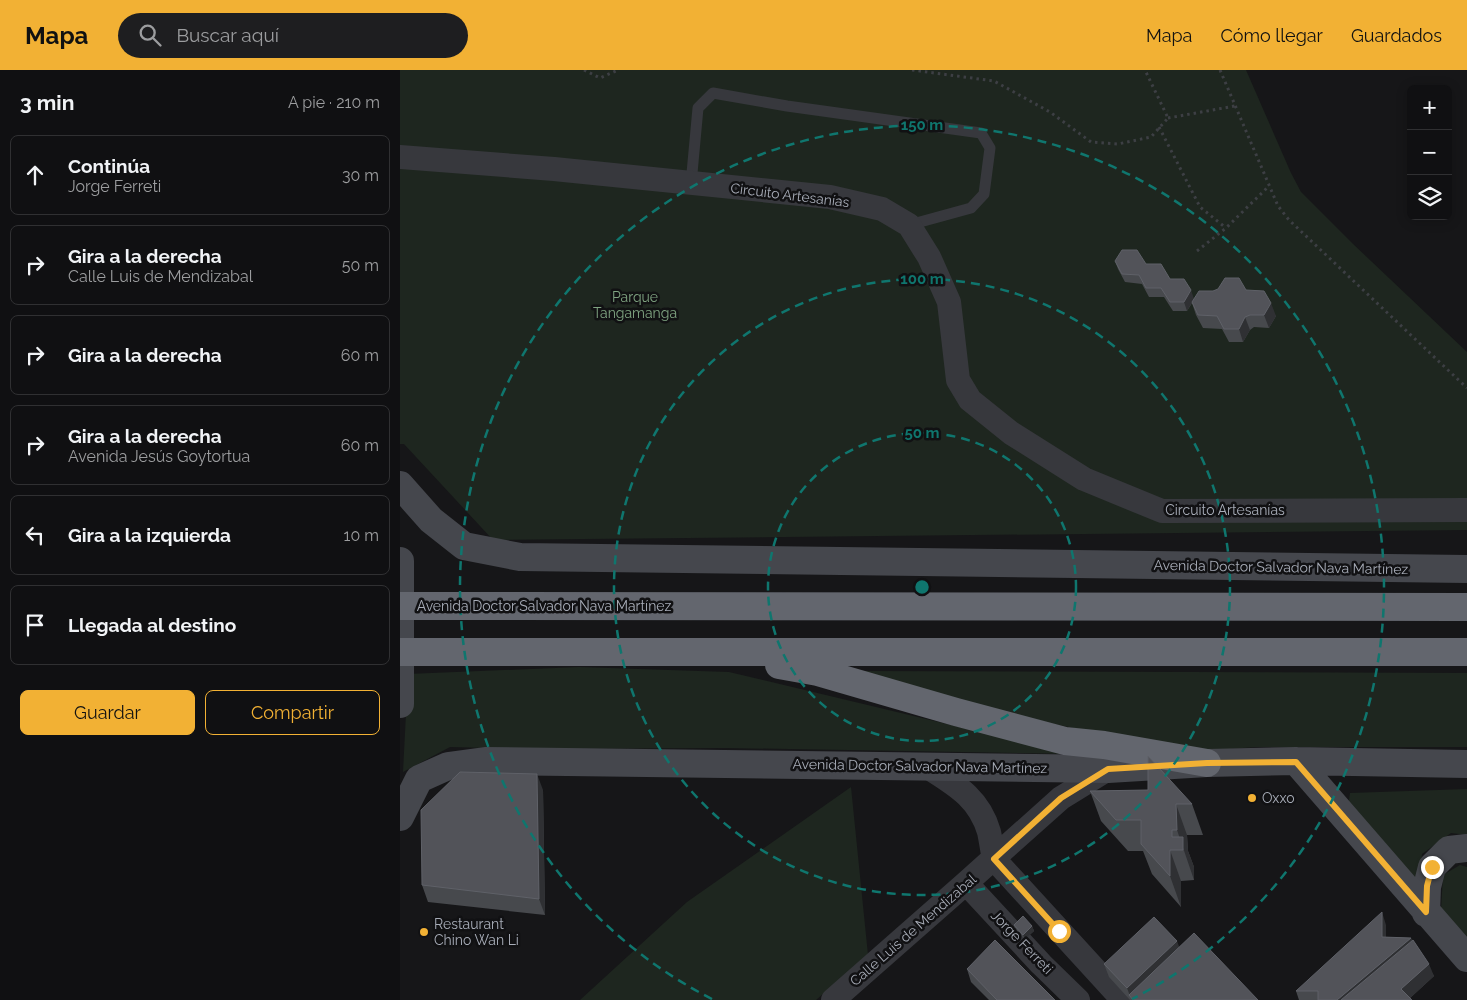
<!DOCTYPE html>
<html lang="es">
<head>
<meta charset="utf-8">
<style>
	:root { --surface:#101012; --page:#1e1e20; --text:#f1f3f6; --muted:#9c9d9f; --line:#303032; --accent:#f2b134 }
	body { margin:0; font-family:Raleway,sans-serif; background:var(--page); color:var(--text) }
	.controls { position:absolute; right:15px; top:15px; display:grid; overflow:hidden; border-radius:8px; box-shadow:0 2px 12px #0003 }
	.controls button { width:45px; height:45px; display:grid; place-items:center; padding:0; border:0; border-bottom:1px solid var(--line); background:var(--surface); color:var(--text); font:25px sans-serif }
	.stop { position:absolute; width:15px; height:15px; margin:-11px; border:4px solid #f2b134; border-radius:50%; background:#fff }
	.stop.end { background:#f2b134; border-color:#fff; box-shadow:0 1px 5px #0008 }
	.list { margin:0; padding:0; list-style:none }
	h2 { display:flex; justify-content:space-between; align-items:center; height:65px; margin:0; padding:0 20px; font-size:21px }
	h2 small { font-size:16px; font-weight:400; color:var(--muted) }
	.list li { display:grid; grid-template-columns:32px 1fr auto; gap:15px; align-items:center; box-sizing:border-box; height:80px; margin:0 10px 10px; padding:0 10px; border:1px solid var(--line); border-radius:8px }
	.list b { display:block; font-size:19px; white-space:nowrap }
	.list p { margin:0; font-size:16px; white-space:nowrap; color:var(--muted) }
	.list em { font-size:16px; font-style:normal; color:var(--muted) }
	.actions { display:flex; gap:10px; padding:15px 20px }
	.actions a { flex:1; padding:11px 0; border:1px solid var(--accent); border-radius:8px; text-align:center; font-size:18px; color:var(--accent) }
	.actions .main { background:var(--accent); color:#111 }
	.icon { flex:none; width:28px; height:28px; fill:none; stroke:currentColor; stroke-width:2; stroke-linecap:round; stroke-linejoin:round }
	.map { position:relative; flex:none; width:1067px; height:930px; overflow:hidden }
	header { display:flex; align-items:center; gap:30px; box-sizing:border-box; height:70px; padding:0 25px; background:var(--accent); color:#111 }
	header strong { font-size:24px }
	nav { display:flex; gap:28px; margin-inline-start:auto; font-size:18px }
	.search { width:350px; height:45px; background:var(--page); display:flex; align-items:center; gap:12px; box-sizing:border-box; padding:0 18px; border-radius:28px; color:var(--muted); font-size:19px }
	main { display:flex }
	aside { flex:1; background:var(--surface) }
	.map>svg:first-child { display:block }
</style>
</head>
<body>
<header>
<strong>Mapa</strong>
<div class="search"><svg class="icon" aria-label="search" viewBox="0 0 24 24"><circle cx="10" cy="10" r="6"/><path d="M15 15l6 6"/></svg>Buscar aquí</div>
<nav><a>Mapa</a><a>Cómo llegar</a><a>Guardados</a></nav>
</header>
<main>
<aside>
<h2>3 min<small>A pie · 210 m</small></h2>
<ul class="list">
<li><svg class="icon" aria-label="ahead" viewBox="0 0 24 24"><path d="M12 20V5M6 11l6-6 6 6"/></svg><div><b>Continúa</b><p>Jorge Ferreti</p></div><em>30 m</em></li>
<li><svg class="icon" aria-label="right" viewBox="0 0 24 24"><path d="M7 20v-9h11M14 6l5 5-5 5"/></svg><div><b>Gira a la derecha</b><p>Calle Luis de Mendizabal</p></div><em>50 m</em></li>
<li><svg class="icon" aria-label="right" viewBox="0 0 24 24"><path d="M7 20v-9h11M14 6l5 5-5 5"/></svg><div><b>Gira a la derecha</b></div><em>60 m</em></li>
<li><svg class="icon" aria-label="right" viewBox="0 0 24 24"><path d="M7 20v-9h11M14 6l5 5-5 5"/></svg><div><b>Gira a la derecha</b><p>Avenida Jesús Goytortua</p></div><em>60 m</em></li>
<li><svg class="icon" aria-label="left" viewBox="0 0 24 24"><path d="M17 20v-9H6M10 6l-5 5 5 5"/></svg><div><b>Gira a la izquierda</b></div><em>10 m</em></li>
<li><svg class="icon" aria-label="arrive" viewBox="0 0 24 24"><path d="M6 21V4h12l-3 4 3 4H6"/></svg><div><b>Llegada al destino</b></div></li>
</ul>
<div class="actions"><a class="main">Guardar</a><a>Compartir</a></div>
</aside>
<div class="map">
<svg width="1067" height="930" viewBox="0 0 1067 930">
	<rect width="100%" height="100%" fill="#161618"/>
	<path fill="#1e261f" d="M0 0H846L891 103 901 122 952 173 1067 282V460L93 470 4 374H0Z
		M179 597 329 602 673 684 326 678 129 679 50 677 3 702 8 604Z
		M458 601 1067 603V677H856L791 682 654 654 519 620Z
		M451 717 468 885 416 930H180L287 832Z
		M1067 719V765L1051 763 1022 784 1018 821 947 744 950 723Z
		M1060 795 1067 797V870L1041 840 1043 805Z"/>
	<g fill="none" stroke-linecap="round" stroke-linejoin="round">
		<path stroke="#3d3f44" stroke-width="3" stroke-dasharray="2.5 4" stroke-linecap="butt" d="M184 0 200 8 218 0
			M512 0 594 11 650 42 691 72 718 74 751 67 768 48 745 0
			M820 0 878 136 889 150 1067 318
			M768 48 835 36
			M759 57 800 137 826 158
			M797 181 826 158 869 116"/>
		<path stroke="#37383d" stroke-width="11" d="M291 114 298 38 313 23 387 36 581 63 590 78 584 124 571 138 509 155"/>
		<path stroke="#37383d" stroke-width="24" d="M0 87 154 99 430 127 482 139 509 155 529 187 549 232 558 310 570 330 611 363 684 409 762 441 1067 440
			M526 696C554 714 579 727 589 762 591 771 592 780 594 789
			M594 789 723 930
			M566 813 641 894 678 930
			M433 930 566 813 661 728 708 699"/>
		<path stroke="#45474d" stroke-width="28" d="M0 415 31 450 64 476 120 487 1067 499
			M0 491V634
			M896 691 1067 888
			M0 747 19 709 48 696 85 691 708 699 807 693 896 691 1067 694
			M1026 843 1027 817 1032 797 1049 780 1067 778"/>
		<path stroke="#63666e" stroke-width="28" d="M0 536 1067 537
			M0 582H1067
			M379 595 418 602 556 642 665 671 704 675 807 693"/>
	</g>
	<path fill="#47494d" d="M715 191 746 194 794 229 846 220 876 246 869 258 854 257 850 260 843 272H829L822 259 803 258 796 245 792 233 787 241H773L764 227H749L742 214 725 212 718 199Z
		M143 720 145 845 28 832 22 815Z
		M748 720 792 734 803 765H787L788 781 794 797V810L781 811V837L752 804 743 781H728L701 751 690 721Z
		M614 855 632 856 634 861 625 869 615 860Z
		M986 855V867L1011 868 1012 871 1034 906 1010 928 1012 930H899L896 921Z
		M779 877 858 930H730L709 907 704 894Z
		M567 899 655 930H589L571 912Z"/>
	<path fill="#2f3033" d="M791 220 794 229 787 241 784 232Z
		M871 233 876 246 869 258 864 245Z
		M845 247 850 260 843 272 839 259Z
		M137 704 143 720 145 845 139 829Z
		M776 734 787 765 788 781 794 797V810L777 760Z
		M770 780 781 811V837L770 806Z
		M982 842 986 855V879L982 867Z
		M632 856 634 861 625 869 623 865Z
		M1011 868 1015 880 957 930H937Z
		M777 871 782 884 730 926 727 918Z
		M1029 894 1034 906 1008 930 1001 919Z"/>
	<path fill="#525359" stroke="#5f6168" d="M722 180H737L746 194H761L770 209H784L791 220 784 232H770L761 218H746L739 205 722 204 715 191Z
		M825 208H839L846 220 864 221 871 233 864 245H850L845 247 839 259H824L817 246 798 245 792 232 799 221H813L818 219Z
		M748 686 792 734H776L777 760H772V767H783V780H770V806L741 774V750H716L690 721 748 720Z
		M60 702 137 704 139 829 22 815 21 740Z
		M982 842V867L1011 868 937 930H918V921H896Z
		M623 846 632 856 623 865 614 855Z
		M754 847 777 871 727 918 704 894Z
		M794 863 858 930H733L729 925Z
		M595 870 655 930H597L567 899Z
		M1013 870 1029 894 1001 919 1012 930H941Z"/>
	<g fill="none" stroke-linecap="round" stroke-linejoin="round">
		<path stroke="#f2b134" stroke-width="6" d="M659 861 594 789 661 728 708 699 807 693 896 692 1026 842 1027 816 1032 797"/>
	</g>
	<g fill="none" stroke="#0f766e" stroke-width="2.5" stroke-dasharray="9 6">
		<circle cx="522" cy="517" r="154"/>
		<circle cx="522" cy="517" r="308"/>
		<path d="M312 929A462 462 0 1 1 732 929"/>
	</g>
	<g fill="#f2b134" stroke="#111113" stroke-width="2">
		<circle cx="852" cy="728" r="5"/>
		<circle cx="24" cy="862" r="5"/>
	</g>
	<g text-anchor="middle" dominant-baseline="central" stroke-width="5" stroke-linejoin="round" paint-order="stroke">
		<g font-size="14" fill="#a8adb8" stroke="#111113">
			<text transform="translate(390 125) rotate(7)">Circuito Artesanías</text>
			<text x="825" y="440">Circuito Artesanías</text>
			<text transform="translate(881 497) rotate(1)">Avenida Doctor Salvador Nava Martínez</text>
			<text x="144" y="536">Avenida Doctor Salvador Nava Martínez</text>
			<text transform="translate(520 696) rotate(1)">Avenida Doctor Salvador Nava Martínez</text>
			<text transform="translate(513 860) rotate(-41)">Calle Luis de Mendizabal</text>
			<text transform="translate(622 872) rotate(46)">Jorge Ferreti</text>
		</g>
		<g font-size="14" fill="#7fa381" stroke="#111113">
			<text x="235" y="227">Parque<tspan x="235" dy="16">Tangamanga</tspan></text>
		</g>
		<g font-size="14" fill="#a8adb8" stroke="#111113" text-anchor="start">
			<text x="862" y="728">Oxxo</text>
			<text x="34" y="854">Restaurant<tspan x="34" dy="16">Chino Wan Li</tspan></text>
		</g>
	</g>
	<circle cx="522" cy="517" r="8" fill="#0f766e" stroke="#111113" stroke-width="2.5"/>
	<g font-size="15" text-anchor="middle" font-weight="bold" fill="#0f766e" stroke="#111113" stroke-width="5" stroke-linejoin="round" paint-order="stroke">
		<text x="522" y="60">150 m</text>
		<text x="522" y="214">100 m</text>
		<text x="522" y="368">50 m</text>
	</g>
</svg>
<div class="controls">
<button>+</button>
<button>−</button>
<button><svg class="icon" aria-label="layers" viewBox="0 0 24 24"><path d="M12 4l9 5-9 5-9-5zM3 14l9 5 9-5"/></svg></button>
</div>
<div class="stop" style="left:659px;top:861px"></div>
<div class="stop end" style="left:1032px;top:797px"></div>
</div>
</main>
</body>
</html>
